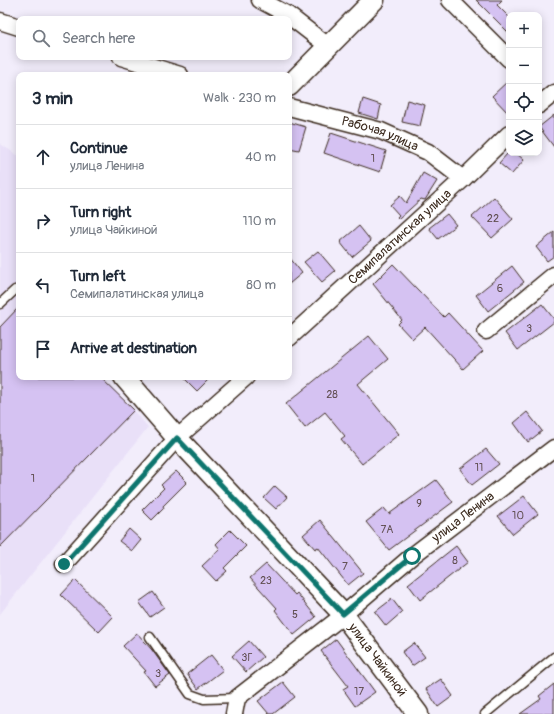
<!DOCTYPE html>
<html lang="en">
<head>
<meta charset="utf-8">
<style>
	:root { --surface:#fff; --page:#f6f6f7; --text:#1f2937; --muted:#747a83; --line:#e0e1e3 }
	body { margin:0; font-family:Pangolin,sans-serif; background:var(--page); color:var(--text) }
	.controls { position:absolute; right:12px; top:12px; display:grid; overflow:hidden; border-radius:8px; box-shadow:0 2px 10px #0003 }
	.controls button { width:36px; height:36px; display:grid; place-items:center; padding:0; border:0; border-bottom:1px solid var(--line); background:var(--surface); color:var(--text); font:20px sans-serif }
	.stop { position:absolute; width:12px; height:12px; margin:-9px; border:3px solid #0f766e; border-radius:50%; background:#fff }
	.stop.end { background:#0f766e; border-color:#fff; box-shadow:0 1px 4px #0008 }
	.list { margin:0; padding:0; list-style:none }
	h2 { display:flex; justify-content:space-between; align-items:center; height:52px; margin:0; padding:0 16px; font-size:17px }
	h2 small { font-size:13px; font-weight:400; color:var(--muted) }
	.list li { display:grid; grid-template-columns:26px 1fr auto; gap:12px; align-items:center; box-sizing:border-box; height:64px; padding:0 16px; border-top:1px solid var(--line) }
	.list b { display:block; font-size:15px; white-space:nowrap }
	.list p { margin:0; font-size:13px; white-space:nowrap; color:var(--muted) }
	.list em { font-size:13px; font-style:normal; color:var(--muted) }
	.icon { flex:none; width:22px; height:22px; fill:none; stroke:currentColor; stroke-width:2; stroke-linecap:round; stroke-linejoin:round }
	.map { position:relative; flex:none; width:554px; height:714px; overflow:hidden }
	.search { position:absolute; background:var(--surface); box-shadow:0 2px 10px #0003; left:16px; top:16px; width:276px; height:44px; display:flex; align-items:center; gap:10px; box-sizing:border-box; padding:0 14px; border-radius:8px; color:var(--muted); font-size:15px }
	.panel { position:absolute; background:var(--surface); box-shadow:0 2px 10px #0003; left:16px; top:72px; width:276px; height:308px; border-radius:8px }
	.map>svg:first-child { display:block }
</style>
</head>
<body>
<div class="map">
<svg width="554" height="714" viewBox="0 0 554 714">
	<rect width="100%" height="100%" fill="#f2edfb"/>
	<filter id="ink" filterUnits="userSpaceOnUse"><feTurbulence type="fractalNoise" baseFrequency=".025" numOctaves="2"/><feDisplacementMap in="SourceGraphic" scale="8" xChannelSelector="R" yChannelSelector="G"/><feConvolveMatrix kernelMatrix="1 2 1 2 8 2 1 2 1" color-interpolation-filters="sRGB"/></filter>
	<g filter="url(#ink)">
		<path fill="#e9e0f8" d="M0 144 19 156V377H103L148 427 0 614Z"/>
		<path fill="#d5c2f2" stroke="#3b2a1e" d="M476 0H502L497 5 509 17V33Z
			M509 80V114L492 96Z
			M363 99 381 105 378 119 359 113Z
			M407 100 425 105 420 126 402 122Z
			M554 115V147L539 127Z
			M289 122 306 127 299 150 289 148Z
			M331 133 386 151 380 172 324 153Z
			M508 153H516L524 160 512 174 499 163Z
			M423 173 437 181 425 200 421 199 399 219 397 217 399 215 390 205 400 196 406 203Z
			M494 197 513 219 492 238 472 217Z
			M447 214 456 225 438 239 429 228Z
			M359 226 371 241 352 257 340 242Z
			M554 232V256L547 261 536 247Z
			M318 251 335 271 322 282 304 262Z
			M289 257 302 273 289 284Z
			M393 264 444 317 448 313 483 351 463 369 425 327 412 339 398 324 402 320 373 284Z
			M512 266 524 282 488 311 476 295Z
			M542 304 554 319V322L518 350 505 333Z
			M19 307V377H100L134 410 0 547V327Z
			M369 336 388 359 358 384 399 434 362 464 341 439 345 436 325 412 305 428 286 404Z
			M183 377H211L197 391Z
			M527 412 542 431 528 442 514 423Z
			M486 449 499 464 472 485 460 469Z
			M176 471 187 482 163 506 164 508 152 520 142 510 164 488 161 485Z
			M436 480 453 502 389 550 366 522 384 508 389 514Z
			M275 486 287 497 276 509 264 498Z
			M524 496 538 514 513 534 498 516Z
			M320 520 363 573 348 585 318 547 315 549 303 535Z
			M129 529 141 540 132 551 119 541Z
			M230 530 246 546 224 568 227 571 216 581 202 566 220 549 216 544Z
			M456 546 468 562 420 600 408 584Z
			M266 564 295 595 297 593 316 617 294 635 275 610 277 608 250 578Z
			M75 580 113 617 99 632 61 595Z
			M153 592 164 607 150 617 139 602Z
			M392 599 402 612 386 626 375 612Z
			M137 633 152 650 170 675 155 686 144 672 146 671 123 646Z
			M336 639 375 692 355 706 343 689 348 686 321 651Z
			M249 641 263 657 246 672 232 656Z
			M414 643 425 657 412 666 402 652Z
			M211 655 223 670 198 689 187 674Z
			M441 679 453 696 438 707 426 689Z
			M283 682 295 697 273 714H269L258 701Z
			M554 684V714H520L541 699 539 696Z"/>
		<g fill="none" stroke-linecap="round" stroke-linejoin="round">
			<defs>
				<path id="service" d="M0 304 15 290 19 289
					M150 637 190 694 204 699 237 698
					M485 714 554 657"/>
				<g id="minor">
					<path d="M260 0 288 15 328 46"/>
					<path d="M450 0 509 59"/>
					<path d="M0 21 19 27"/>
					<path d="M121 57 180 75"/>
					<path d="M539 105 554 93"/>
					<path id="s1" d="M289 107 381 131 428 152 463 179"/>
					<path d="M486 331 554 275"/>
					<path id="s2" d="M289 338 463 179 509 134"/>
					<path d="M64 564 177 438 246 377"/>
					<path id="s3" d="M234 714 237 698 336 621 412 556 554 448"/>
				</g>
				<g id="tertiary">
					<path d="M289 86 374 0"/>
					<path id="s4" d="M124 377 177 438 343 614 418 714"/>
				</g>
			</defs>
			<use href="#service" stroke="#3b2a1e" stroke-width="11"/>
			<use href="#minor" stroke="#3b2a1e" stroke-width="19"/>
			<use href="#tertiary" stroke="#3b2a1e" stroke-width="23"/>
			<use href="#service" stroke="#fff" stroke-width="8"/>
			<use href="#minor" stroke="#fff" stroke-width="16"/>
			<use href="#tertiary" stroke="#fff" stroke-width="20"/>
		</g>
	</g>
	<g fill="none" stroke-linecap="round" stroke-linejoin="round" filter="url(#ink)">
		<path stroke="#0f766e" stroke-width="5" d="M64 564 177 438 343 614 412 556"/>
	</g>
	<g text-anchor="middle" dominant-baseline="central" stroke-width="3" stroke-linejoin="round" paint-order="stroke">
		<g font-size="11" fill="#625053">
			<text x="373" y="158">1</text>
			<text x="493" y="218">22</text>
			<text x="500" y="288">6</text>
			<text x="529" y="328">3</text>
			<text x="332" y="394">28</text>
			<text x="479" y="467">11</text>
			<text x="33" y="478">1</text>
			<text x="419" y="503">9</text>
			<text x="518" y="515">10</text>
			<text x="387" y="529">7А</text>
			<text x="455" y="560">8</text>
			<text x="345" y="566">7</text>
			<text x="266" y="580">23</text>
			<text x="295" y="614">5</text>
			<text x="247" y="657">3Г</text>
			<text x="158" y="673">3</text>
			<text x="359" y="691">17</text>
		</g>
		<g font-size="13" fill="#3b2a1e" stroke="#fff">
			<text stroke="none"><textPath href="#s1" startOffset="95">Рабочая улица</textPath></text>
			<text stroke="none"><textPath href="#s2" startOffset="150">Семипалатинская улица</textPath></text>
			<text stroke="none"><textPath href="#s3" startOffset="306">улица Ленина</textPath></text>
			<text stroke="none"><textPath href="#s4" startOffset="380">улица Чайкиной</textPath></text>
		</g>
	</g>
</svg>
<div class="controls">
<button>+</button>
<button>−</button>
<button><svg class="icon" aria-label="locate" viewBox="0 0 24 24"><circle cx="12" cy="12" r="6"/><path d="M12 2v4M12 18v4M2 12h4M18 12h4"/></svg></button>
<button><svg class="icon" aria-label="layers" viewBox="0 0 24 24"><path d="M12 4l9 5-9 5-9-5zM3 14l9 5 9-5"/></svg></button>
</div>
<div class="stop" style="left:412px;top:556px"></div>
<div class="stop end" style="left:64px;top:564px"></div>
<div class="search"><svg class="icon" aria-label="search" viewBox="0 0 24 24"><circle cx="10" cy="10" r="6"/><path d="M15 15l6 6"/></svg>Search here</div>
<section class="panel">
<h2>3 min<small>Walk · 230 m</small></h2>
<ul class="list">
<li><svg class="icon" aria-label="ahead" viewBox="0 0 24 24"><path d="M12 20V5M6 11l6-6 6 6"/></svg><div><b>Continue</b><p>улица Ленина</p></div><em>40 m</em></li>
<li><svg class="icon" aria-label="right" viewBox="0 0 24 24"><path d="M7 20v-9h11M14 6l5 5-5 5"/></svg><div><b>Turn right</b><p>улица Чайкиной</p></div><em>110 m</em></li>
<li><svg class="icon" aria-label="left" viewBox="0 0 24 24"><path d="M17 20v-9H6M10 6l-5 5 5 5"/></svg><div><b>Turn left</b><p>Семипалатинская улица</p></div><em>80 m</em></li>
<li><svg class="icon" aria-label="arrive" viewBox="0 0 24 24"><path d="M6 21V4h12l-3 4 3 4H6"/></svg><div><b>Arrive at destination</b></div></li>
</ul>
</section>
</div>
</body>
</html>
